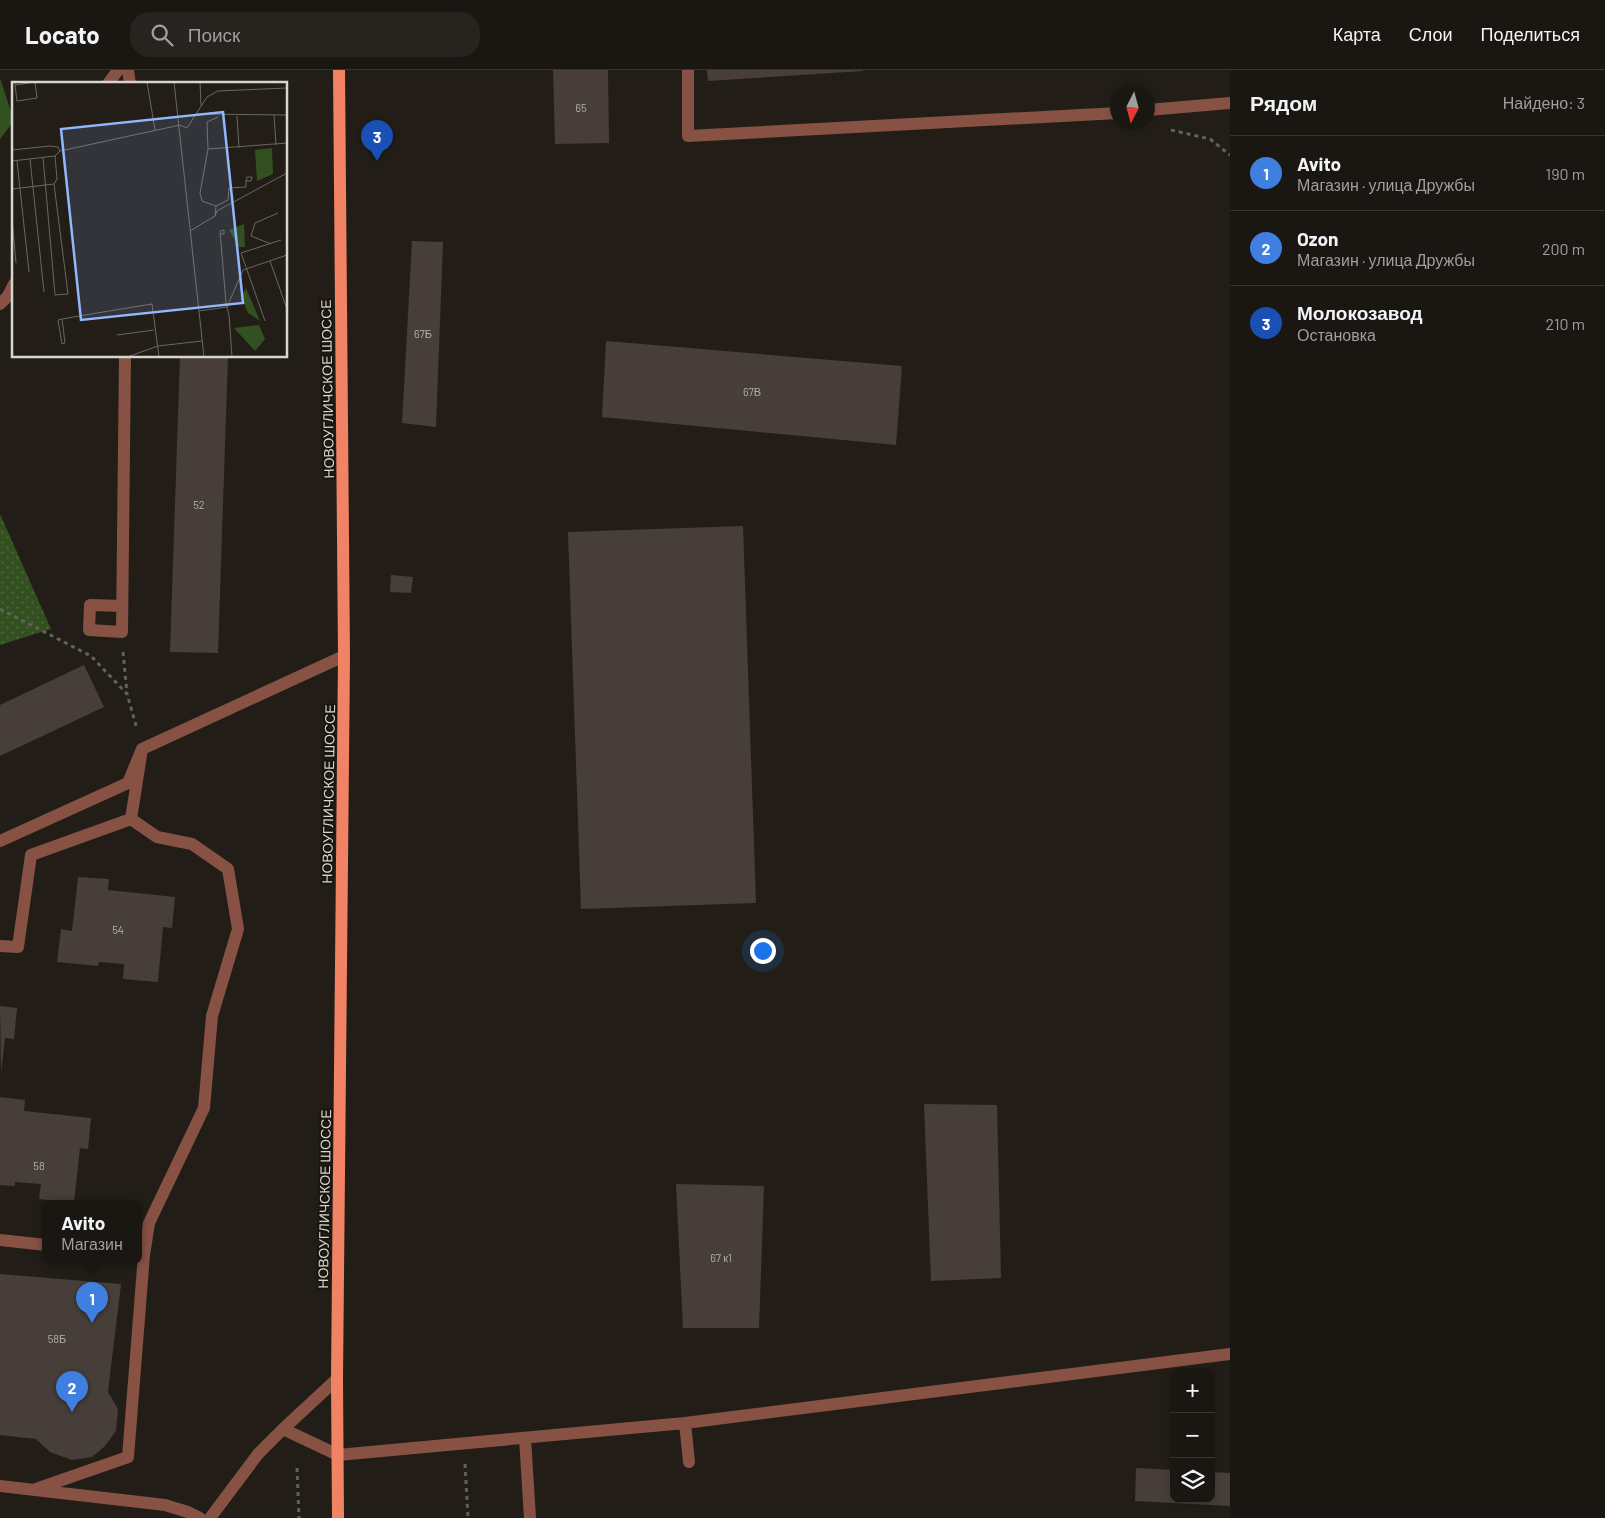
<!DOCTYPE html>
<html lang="ru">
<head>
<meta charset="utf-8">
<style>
	:root { --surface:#1a1611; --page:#27231f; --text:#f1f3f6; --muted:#9f9f9f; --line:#383531; --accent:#93b7fd }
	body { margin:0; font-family:Barlow,sans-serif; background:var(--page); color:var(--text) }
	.controls { position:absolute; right:15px; bottom:15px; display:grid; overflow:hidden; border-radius:10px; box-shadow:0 2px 8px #0003 }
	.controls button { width:45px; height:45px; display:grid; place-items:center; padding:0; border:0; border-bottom:1px solid var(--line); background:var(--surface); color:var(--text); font:25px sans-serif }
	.compass { position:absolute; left:1110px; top:15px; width:45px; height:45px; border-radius:50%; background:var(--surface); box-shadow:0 2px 8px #0003; rotate:186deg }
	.you { position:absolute; left:762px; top:880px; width:18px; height:18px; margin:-12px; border:4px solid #fff; border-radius:50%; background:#1a73e8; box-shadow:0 0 0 8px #1a73e833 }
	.badge { display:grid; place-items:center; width:32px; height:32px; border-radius:50%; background:var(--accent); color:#fff; font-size:16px; font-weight:700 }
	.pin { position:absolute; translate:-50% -41px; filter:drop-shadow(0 1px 2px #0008) }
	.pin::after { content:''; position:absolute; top:26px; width:18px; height:15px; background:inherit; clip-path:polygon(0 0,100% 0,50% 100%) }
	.popup { position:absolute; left:42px; top:1130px; width:100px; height:65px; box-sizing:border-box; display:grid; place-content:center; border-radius:10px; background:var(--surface); filter:drop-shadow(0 1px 4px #0005); font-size:16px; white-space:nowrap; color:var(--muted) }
	.popup b { font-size:19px; color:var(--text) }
	.popup::after { content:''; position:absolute; left:50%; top:100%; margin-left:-10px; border:10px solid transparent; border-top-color:var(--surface) }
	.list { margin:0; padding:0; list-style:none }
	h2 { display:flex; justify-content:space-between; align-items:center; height:65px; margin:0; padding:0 20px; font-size:21px }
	h2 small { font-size:16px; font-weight:400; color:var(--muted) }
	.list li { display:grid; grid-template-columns:32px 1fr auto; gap:15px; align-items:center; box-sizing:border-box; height:75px; padding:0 20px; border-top:1px solid var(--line) }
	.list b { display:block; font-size:19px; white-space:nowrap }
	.list p { margin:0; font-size:16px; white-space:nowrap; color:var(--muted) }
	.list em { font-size:16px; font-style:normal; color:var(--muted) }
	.icon { flex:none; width:28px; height:28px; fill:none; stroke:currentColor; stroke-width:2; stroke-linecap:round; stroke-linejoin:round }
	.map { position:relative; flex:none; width:1230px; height:1448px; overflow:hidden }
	header { display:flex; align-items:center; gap:30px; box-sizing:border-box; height:70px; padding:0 25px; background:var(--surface); border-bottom:1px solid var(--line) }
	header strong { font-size:24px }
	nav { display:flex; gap:28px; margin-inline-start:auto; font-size:18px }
	.search { width:350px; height:45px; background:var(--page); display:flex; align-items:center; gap:12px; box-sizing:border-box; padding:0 18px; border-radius:20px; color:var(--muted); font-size:19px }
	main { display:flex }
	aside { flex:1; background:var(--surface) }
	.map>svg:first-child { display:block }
</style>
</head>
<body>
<header>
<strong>Locato</strong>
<div class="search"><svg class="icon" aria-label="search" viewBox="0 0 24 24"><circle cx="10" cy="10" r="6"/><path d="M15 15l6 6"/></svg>Поиск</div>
<nav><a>Карта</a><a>Слои</a><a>Поделиться</a></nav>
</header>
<main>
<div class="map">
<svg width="1230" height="1448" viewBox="0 0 1230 1448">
	<defs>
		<pattern id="park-dots" width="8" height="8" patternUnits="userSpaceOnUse" patternTransform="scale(1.25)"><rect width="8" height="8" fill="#335020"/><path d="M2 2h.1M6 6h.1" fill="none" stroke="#50683f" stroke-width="1.8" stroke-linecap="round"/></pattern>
	</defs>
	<rect width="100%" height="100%" fill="#221e17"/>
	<path fill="#335020" d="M0 8 14 51 0 69Z"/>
	<path fill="url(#park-dots)" d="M0 444 51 559 0 575Z"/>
	<path fill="#473e39" d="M553 0H608L609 73 555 74Z
		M707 0H863V1L708 11Z
		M412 171 443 172 436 357 402 353Z
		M606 271 902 296 896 375 602 347Z
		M180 286H228L218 583 170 582Z
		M743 456 756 833 581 839 568 462Z
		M391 505 413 507 411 523 390 522Z
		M84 595 104 637 0 686V635Z
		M78 807 109 809 108 820 175 827 172 858 163 857 158 912 123 909 124 894 99 892 98 896 57 892 61 859 72 861Z
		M0 936 17 938 14 969 5 968 1 1003Z
		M0 1027 25 1030 24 1041 91 1048 88 1079 80 1078 74 1133 39 1129 41 1114 15 1112V1116L0 1115Z
		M924 1034 997 1035 1001 1208 931 1211Z
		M676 1114 764 1116 759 1258H683Z
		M0 1204 121 1214 108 1322 118 1339 116 1361 105 1376 92 1387 72 1390 50 1382 36 1369 0 1365Z
		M1136 1398 1174 1400V1429H1211V1402L1230 1403V1436L1135 1431Z"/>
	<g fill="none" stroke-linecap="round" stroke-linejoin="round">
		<path stroke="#64605a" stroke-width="3" stroke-dasharray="4 4" stroke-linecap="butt" d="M1171 60 1210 69 1230 85
			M0 539 91 586 127 624 137 659
			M123 582 127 623
			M465 1394 468 1448
			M297 1398 299 1448"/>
		<path stroke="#875243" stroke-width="12" d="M128 0 130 14
			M688 0V66L1118 43
			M108 14 118 0
			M1148 40 1230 33
			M0 234 8 226 14 214
			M122 536 90 535 89 560 122 562 125 286
			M0 771 128 713 142 679 344 586
			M0 876 18 877 31 785 131 749
			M0 1170 46 1175
			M138 1184 144 1185 149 1153 204 1038 212 946 238 859 228 799 192 774 157 767 131 749 142 679
			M685 1353 689 1392
			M283 1359 337 1309
			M525 1368 530 1448
			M0 1416 165 1435 188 1442 200 1448
			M36 1419 128 1387 144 1185
			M210 1448 258 1384 283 1359 338 1385 685 1353 1230 1284"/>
		<path stroke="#f18264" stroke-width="12" d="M338 1448 337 1309 344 586 339 0"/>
	</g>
	<g text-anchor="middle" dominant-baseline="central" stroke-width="4" stroke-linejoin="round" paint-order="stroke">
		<g font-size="11" fill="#b3afaa">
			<text x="581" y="37">65</text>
			<text x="423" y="263">67Б</text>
			<text x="752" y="321">67В</text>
			<text x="199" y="434">52</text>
			<text x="118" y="859">54</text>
			<text x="39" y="1095">58</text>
			<text x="721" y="1187">67 к1</text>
			<text x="57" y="1268">58Б</text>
		</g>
		<g font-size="14" fill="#d7d5d0" stroke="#18150e">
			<text transform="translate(327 319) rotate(-91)">НОВОУГЛИЧСКОЕ ШОССЕ</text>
			<text transform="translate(328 724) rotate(-89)">НОВОУГЛИЧСКОЕ ШОССЕ</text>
			<text transform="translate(324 1129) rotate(-89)">НОВОУГЛИЧСКОЕ ШОССЕ</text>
		</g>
	</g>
	<g transform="translate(12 12)">
		<rect width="275" height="275" fill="#221e17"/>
		<path d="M260 66 261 92 245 99 243 68ZM234 206 248 239 236 231 229 215ZM247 243 253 257 243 269 222 246Z" fill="#335020"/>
		<path d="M232 142 233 165H227L217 148Z" fill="#335020"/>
		<path fill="none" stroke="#6a6761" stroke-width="1" d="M3 0V3L5 19 25 16 23 0 3 3M135 0 143 48M162 0 192 275M188 0 189 23M184 32 275 33M262 33 264 63M225 34 227 66M196 67 195 40 206 35M0 68 38 64 46 65 48 69M31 75 43 213 56 212 42 102 45 97 43 74M18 77 32 210M0 79 43 74 48 69 168 43 175 46 195 15 206 9 275 6M5 79 17 190M0 107 42 102M204 124 216 118 217 106 234 105V99L235 95H240L239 99H234M203 134 204 124 190 119 188 111 196 67 275 61M0 137 4 181M178 149 203 134 205 129 275 91M208 152H212V148L208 149 214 221 217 233 220 275M259 162 239 154 243 141 266 131M258 179 275 227M187 229 215 225 231 188 275 173M50 237 53 261 50 262 46 238 50 237 85 231 140 222 147 275M253 239 229 171 269 158M105 253 142 248M115 275 146 264 190 259"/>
		<path fill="#93b7fd" fill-opacity="0.15" stroke="#93b7fd" stroke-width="2.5" d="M211 30 231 221 69 238 49 47Z"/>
		<rect width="275" height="275" fill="none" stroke="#d7d5d0" stroke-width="2.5"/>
	</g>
</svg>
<div class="controls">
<button>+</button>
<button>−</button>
<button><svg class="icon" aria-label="layers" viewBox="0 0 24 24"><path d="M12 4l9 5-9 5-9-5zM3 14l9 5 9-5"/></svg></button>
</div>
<svg class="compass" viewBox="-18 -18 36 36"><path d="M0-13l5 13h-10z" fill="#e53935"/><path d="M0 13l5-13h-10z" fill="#9f9f9f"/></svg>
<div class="you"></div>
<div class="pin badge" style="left:92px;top:1253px;background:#3f7fe0">1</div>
<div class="popup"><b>Avito</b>Магазин</div>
<div class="pin badge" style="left:72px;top:1342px;background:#3f7fe0">2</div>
<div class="pin badge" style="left:377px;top:91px;background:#1a4fb4">3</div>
</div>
<aside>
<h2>Рядом<small>Найдено: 3</small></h2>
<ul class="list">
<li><span class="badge" style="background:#3f7fe0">1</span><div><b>Avito</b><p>Магазин · улица Дружбы</p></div><em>190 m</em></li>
<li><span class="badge" style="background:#3f7fe0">2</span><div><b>Ozon</b><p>Магазин · улица Дружбы</p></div><em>200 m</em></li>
<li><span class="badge" style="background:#1a4fb4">3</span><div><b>Молокозавод</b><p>Остановка</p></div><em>210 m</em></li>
</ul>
</aside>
</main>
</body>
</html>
